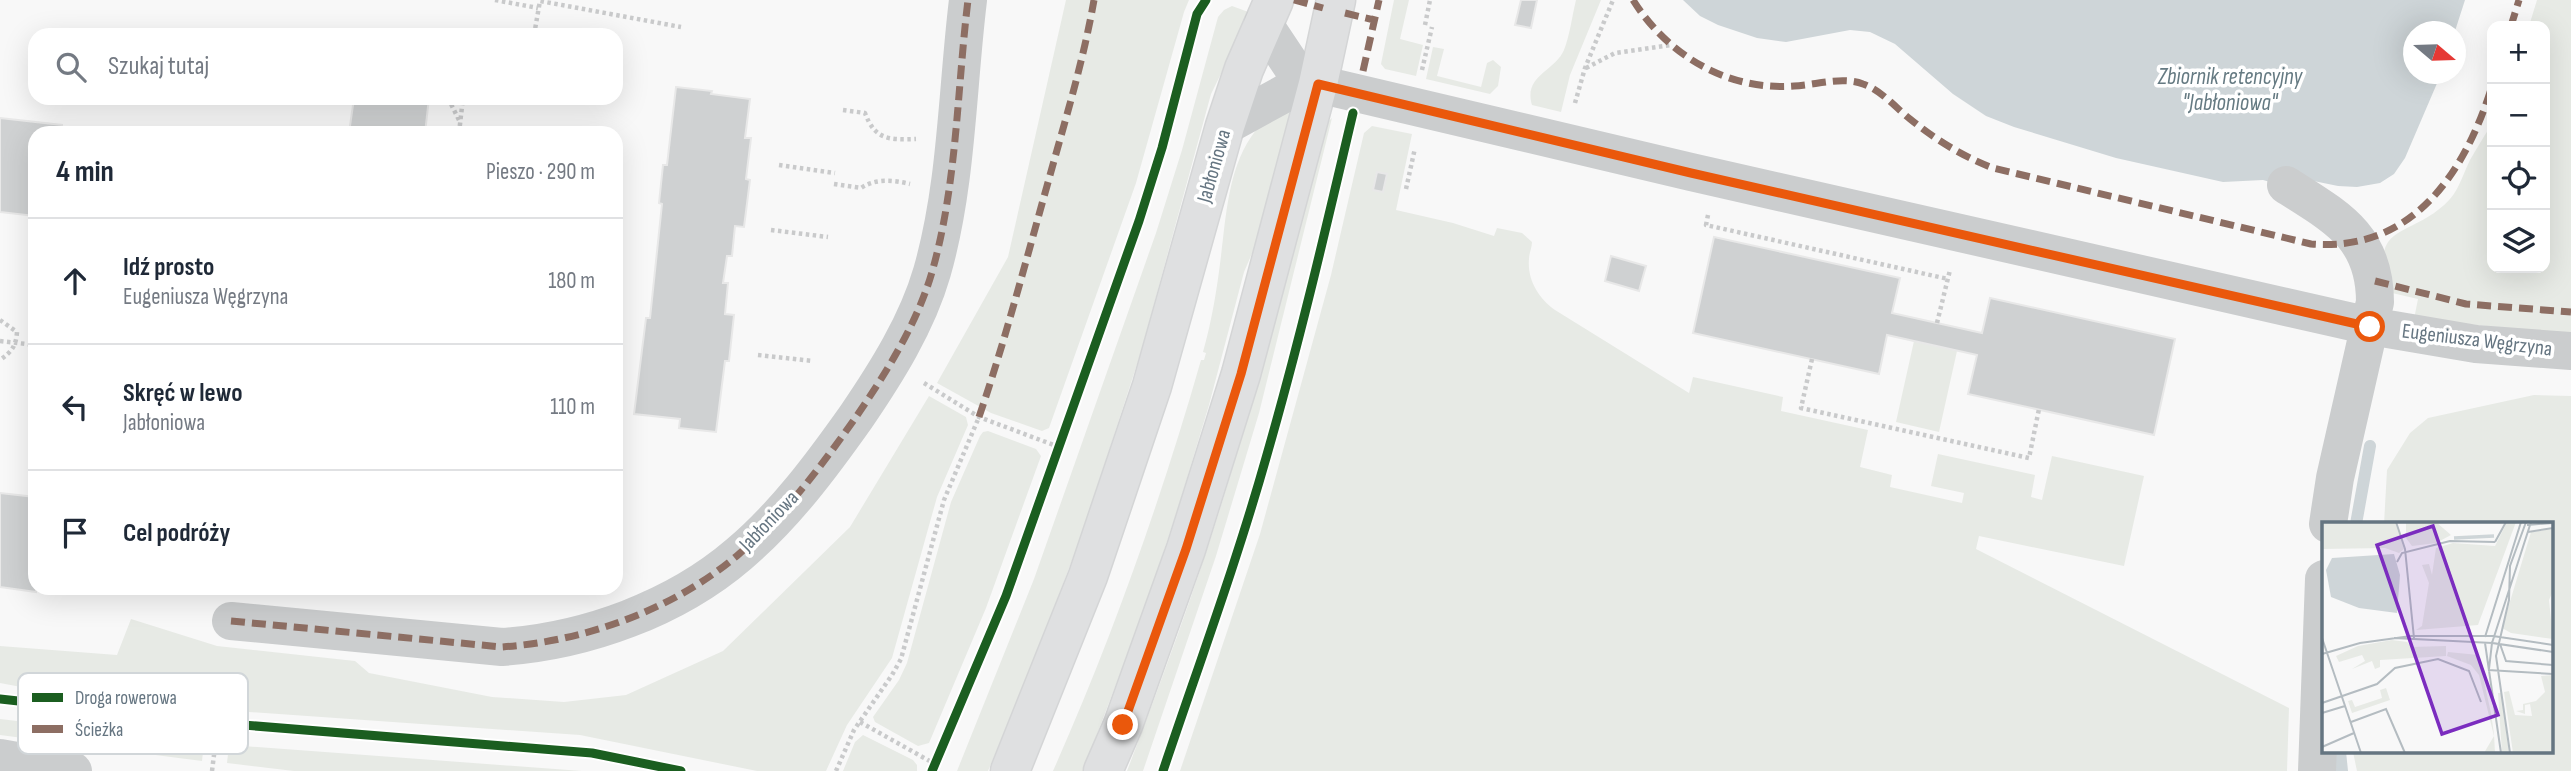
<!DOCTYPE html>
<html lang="pl">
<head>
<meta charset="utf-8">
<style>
	:root { --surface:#fff; --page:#f2f2f3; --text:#1f2937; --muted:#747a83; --line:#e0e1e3 }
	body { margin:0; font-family:"Sofia Sans Condensed",sans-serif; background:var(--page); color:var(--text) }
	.controls { position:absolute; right:21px; top:21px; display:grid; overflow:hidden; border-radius:14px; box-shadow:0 7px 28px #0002 }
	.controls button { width:63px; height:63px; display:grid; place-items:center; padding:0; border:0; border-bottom:2px solid var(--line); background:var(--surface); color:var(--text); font:35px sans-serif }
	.compass { position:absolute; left:2403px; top:21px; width:63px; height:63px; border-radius:50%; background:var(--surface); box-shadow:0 7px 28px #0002; rotate:109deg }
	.stop { position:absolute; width:21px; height:21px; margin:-16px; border:5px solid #ea580c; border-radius:50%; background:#fff }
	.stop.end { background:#ea580c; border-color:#fff; box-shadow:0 2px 7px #0008 }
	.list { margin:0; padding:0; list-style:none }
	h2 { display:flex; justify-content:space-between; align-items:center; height:91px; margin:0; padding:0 28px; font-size:30px }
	h2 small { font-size:23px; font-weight:400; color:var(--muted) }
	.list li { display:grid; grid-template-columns:46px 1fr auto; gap:21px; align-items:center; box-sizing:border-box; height:126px; padding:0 28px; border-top:2px solid var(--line) }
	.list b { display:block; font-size:26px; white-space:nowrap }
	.list p { margin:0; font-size:23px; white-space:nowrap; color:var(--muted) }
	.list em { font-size:23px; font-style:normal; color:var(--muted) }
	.icon { flex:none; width:38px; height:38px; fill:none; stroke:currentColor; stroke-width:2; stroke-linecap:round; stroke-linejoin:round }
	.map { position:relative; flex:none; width:2571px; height:771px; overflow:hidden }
	.search { position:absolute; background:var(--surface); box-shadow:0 7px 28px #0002; left:28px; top:28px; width:595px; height:77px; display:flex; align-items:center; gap:18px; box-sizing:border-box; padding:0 24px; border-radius:21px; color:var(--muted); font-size:26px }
	.panel { position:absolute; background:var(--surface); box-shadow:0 7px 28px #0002; left:28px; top:126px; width:595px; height:469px; border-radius:21px }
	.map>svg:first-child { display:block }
</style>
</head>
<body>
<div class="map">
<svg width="2571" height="771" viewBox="0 0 2571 771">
	<rect width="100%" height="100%" fill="#f8f8f8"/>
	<path fill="#e7eae5" d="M1066 0H1189L1184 12 1136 183 1049 428 1042 431 991 413 937 383 1008 257Z
		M1394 0H1409L1400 39 1423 45 1416 76 1385 69 1381 64Z
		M1576 0H1601L1570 75 1561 112 1532 105C1523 76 1555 71 1564 50 1570 35 1572 16 1576 0Z
		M2537 0H2571V334L2414 319 2418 299 2392 293C2363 221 2414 239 2450 199 2459 189 2464 172 2470 160 2477 148 2485 135 2492 123V268H2545V26H2529Z
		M1232 6 1251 13 1211 94 1141 352 1081 537 1024 686 988 771H957L1034 579 1156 233 1182 150 1218 17 1224 10Z
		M1433 47 1444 49 1437 76 1481 87 1487 63 1493 60 1501 67 1498 86 1490 94 1426 79Z
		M1297 100 1272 207 1244 272 1209 405 1178 508 1144 611 1083 771H1053C1112 638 1161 500 1201 360H1204L1206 353 1203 352C1212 320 1217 289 1221 256 1226 217 1228 171 1251 137 1262 120 1280 111 1297 100Z
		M1332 118 1259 413 1216 556 1143 771H1127C1163 677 1198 582 1227 486 1263 368 1291 247 1322 127Z
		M1372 126 1412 134 1396 210 1453 223 1494 236 1497 228 1522 233 1532 242C1532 248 1529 253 1529 259 1527 280 1539 299 1555 310L1689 393 1693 377 1783 397 1781 411 1868 430 1860 467 1892 475 1890 487 1962 503 1964 493 1931 486 1938 454 2035 475 2031 497 2042 500 2052 456 2144 476 2124 566 1979 536 1976 549 2289 708 2287 771H1180L1260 534 1331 275 1364 133Z
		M1914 341 1957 351 1939 432 1896 422Z
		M2534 395 2571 396V771H2357L2353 752H2552V524H2384L2387 470 2410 433 2428 418Z
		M929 396 966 417 968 425 937 497 892 658 847 725 826 771H757L580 735 221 710 53 693 0 683V646L117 655 131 619 217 646 355 661 369 673 492 697 564 702 626 695 723 651 850 527Z
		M988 431 1036 449 1041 456 986 608 929 743 918 746 875 722 873 717 899 680 907 663 951 502 980 436 983 432Z
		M0 719 204 743 202 761 0 735Z
		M863 735 913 760 917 765V771H843L855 742Z
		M229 745 582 771H294L227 763Z"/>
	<path fill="#ced5d8" d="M1683 0H2465L2455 31 2414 32V74H2441L2405 158 2394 174 2380 183 2357 187 2338 186 2299 178 2270 182 2263 180 2223 182 2116 158 2014 127 1986 116 1953 94 1895 44 1870 32 1850 30 1786 42 1757 38 1718 25 1700 16Z"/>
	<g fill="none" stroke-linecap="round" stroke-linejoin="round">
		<path stroke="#ced5d8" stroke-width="12" d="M2356 524 2370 446
			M2340 752 2342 771"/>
	</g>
	<path fill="#cfd1d2" stroke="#e8e8e8" stroke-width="2" d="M1521 0H1537L1531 28 1515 25Z
		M676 87 712 91 711 94 750 99 745 138H751L746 179 750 180 744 227 735 226 732 256H727L723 283H728L725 314 734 315 729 361H725L716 432 679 428 680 419 634 414 646 318H650L662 204 659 203 663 165H667Z
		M354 98H429L425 133H349Z
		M0 118 62 125 61 133H35V216L0 212Z
		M1377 172 1387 174 1383 192 1373 190Z
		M1714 237 1900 278 1892 313 1982 333 1990 298 2175 339 2154 435 1968 394 1977 355 1887 335 1879 374 1693 333Z
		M1611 256 1646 266 1639 291 1605 281Z
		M0 493 35 497 36 592 0 587Z"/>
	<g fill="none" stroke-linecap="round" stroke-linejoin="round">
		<defs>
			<path id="major" d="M1010 771 1088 576 1152 386 1225 126 1244 69 1274 0
				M1103 771 1123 725 1186 549 1241 374 1318 84 1336 0"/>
		</defs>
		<use href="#major" stroke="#d4d5d6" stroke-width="41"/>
		<path stroke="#c9cacb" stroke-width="4.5" stroke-dasharray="3.5 3.5" stroke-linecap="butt" d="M495 0 538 8
			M1425 25 1430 0
			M534 35 540 1 681 27
			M1586 68 1615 53 1671 45
			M1422 70 1432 27
			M448 98 460 122
			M525 103V98
			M1575 103 1585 68 1613 0
			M843 110 865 113C875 140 889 140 916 139
			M459 133 463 98
			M779 165 835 173
			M834 184 861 188C876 178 893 180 910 184
			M1406 189 1415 148
			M1708 215 1706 225 1948 279
			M771 230 828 237
			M0 320 17 332C16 347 11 352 0 360
			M1937 323 1950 270
			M0 341 35 345
			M758 355 813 361
			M1812 359 1801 408 2029 458 2039 409
			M924 383 979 417 1059 447
			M860 722 935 764
			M212 771 218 723
			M836 771 854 730 892 675 901 659 944 500 979 417"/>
		<path stroke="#cbcdce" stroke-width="38" d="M1263 23 1295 71 1318 84 1691 172 2370 326 2476 344 2571 351
			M1225 126 1289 91 1318 84
			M2286 185C2336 217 2375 236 2375 302L2335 478 2328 524
			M231 621 502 647C586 641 675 609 739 554 785 515 822 465 856 417 886 373 917 324 932 272 957 185 957 90 968 0
			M0 758 73 771
			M2317 771 2324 579"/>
		<use href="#major" stroke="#dfe0e1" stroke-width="38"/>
		<path stroke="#8d6e63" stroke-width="7" stroke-dasharray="14 7" stroke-linecap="butt" d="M1294 0 1323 8
			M1633 0C1668 56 1728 91 1794 86 1816 85 1842 76 1863 84 1881 90 1896 108 1910 119 1936 140 1962 156 1993 168L2311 244C2413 252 2465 173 2492 86
			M1345 13 1374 20
			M2511 26 2519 0
			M1363 71 1379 0
			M2375 281 2466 304 2571 312
			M979 417C1005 341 1025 264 1047 186 1064 124 1083 63 1094 0
			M231 621 502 647C586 641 675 609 739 554 785 515 822 465 856 417 886 373 917 324 932 272 957 185 957 90 968 0"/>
		<defs>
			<path id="cycleway" d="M0 699 218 723 592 753 681 771
				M932 771 1006 596 1139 221 1162 148 1197 14 1206 0
				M1163 771C1198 667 1236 564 1266 458 1299 344 1326 228 1353 113"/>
		</defs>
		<use href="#cycleway" stroke="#fff" stroke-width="13"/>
		<use href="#cycleway" stroke="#1b5e20" stroke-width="9"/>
	</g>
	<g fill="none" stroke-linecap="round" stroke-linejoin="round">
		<path stroke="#ea580c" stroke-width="9" d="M1123 725 1186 549 1241 374 1318 84 1691 173 2370 327"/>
	</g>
	<g text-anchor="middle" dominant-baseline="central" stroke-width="7" stroke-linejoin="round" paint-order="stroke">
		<g font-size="21" fill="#657581" stroke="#fff">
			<text transform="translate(1214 166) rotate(-74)">Jabłoniowa</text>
			<text transform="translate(2477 340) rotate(7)">Eugeniusza Węgrzyna</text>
			<text transform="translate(769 521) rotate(-46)">Jabłoniowa</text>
		</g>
		<g font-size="23" font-style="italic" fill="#657a82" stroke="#fff">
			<text x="2230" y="77">Zbiornik retencyjny<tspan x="2230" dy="26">"Jabłoniowa"</tspan></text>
		</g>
	</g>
	<g transform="translate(2322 522)">
		<rect width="231" height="231" fill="#f8f8f8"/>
		<path d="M0 0H73L82 27 77 31 63 26 0 27ZM84 0H114L129 13 114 21 90 24 84 16ZM185 0H194L156 103 94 108 100 104 107 61 100 43 107 42 110 53 114 26 131 21 173 24ZM231 7V69L227 78 231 117 189 111 180 106 209 10ZM70 118 85 120 90 125 124 124V134L58 138V145L53 147 50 139 30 147 43 139 40 133 17 140 14 134 36 124ZM126 130 156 133 169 191 172 212 173 231H162L172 214 157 153 149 143 125 134ZM231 153V231H191L182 170 187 169 193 193 210 194 208 182 203 183V192L194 189 201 188V182L214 179 223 170 219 154ZM64 166 68 178 30 191 26 179 30 178 33 185 60 176 58 168ZM176 171H179L187 231H180Z" fill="#e7eae5"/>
		<path d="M72 32 78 53 75 91 37 86 9 75 4 48 10 36Z" fill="#ced5d8"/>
		<path fill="none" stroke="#ced5d8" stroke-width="3.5" d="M132 16 172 14"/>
		<path fill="none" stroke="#b4bcc1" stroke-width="2" d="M74 0 83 27 92 116M205 3 231 1M206 10 231 6M173 20 184 0M75 40 80 31 128 19 173 20M171 114 231 123M163 115 199 0M0 116 39 231M72 116 170 121 209 0M163 121 179 231M178 122 184 139 231 143M0 132 38 121 89 114H171M167 147 170 121 231 130M166 148 231 152M0 181 55 162 73 146 116 137 147 149 159 180M0 191 23 184M29 200 64 187 83 231M0 225 32 211M188 231 174 134 187 78 188 44 204 0"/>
		<path fill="#7b2cbf" fill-opacity="0.15" stroke="#7b2cbf" stroke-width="3.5" d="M111 4 176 193 120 212 55 23Z"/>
		<rect width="231" height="231" fill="none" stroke="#657581" stroke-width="3.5"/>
	</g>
	<rect x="18" y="673" width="230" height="81" rx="10" fill="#fff" stroke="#d1d6d9" stroke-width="2"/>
	<rect x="32" y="693" width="31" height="9" fill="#1b5e20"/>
	<rect x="32" y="725" width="31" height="8" fill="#8d6e63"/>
	<g font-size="19" fill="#657581">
		<text x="75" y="704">Droga rowerowa</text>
		<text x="75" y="736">Ścieżka</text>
	</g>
</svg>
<div class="controls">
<button>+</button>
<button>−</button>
<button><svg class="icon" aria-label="locate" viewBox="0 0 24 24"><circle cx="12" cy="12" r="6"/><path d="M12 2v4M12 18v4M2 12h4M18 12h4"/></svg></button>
<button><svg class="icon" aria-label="layers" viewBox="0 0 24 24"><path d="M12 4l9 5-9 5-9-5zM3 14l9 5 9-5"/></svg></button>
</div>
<svg class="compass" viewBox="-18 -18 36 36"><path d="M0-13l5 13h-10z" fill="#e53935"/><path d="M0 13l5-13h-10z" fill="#747a83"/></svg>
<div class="stop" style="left:2370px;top:327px"></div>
<div class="stop end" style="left:1123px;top:725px"></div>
<div class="search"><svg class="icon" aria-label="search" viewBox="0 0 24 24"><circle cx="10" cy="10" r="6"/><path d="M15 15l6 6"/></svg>Szukaj tutaj</div>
<section class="panel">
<h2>4 min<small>Pieszo · 290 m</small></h2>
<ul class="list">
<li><svg class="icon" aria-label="ahead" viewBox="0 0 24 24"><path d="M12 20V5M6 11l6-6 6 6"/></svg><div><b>Idź prosto</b><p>Eugeniusza Węgrzyna</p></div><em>180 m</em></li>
<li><svg class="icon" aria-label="left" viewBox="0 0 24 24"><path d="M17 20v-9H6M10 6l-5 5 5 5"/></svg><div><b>Skręć w lewo</b><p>Jabłoniowa</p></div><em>110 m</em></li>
<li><svg class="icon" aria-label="arrive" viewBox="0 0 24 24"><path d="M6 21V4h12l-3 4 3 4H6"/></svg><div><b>Cel podróży</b></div></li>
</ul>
</section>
</div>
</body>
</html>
